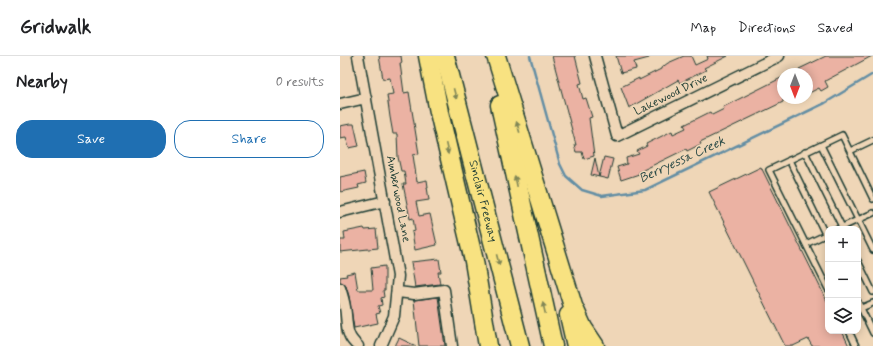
<!DOCTYPE html>
<html lang="en">
<head>
<meta charset="utf-8">
<style>
	:root { --surface:#fff; --page:#f6f6f6; --text:#202124; --muted:#757577; --line:#e0e0e0; --accent:#1f6fb2 }
	body { margin:0; font-family:Mynerve,sans-serif; background:var(--page); color:var(--text) }
	.controls { position:absolute; right:12px; bottom:12px; display:grid; overflow:hidden; border-radius:8px; box-shadow:0 2px 10px #0003 }
	.controls button { width:36px; height:36px; display:grid; place-items:center; padding:0; border:0; border-bottom:1px solid var(--line); background:var(--surface); color:var(--text); font:20px sans-serif }
	.compass { position:absolute; left:437px; top:12px; width:36px; height:36px; border-radius:50%; background:var(--surface); box-shadow:0 2px 10px #0003; rotate:180deg }
	.list { margin:0; padding:0; list-style:none }
	h2 { display:flex; justify-content:space-between; align-items:center; height:52px; margin:0; padding:0 16px; font-size:17px }
	h2 small { font-size:13px; font-weight:400; color:var(--muted) }
	.actions { display:flex; gap:8px; padding:12px 16px }
	.actions a { flex:1; padding:9px 0; border:1px solid var(--accent); border-radius:16px; text-align:center; font-size:14px; color:var(--accent) }
	.actions .main { background:var(--accent); color:#fff }
	.icon { flex:none; width:22px; height:22px; fill:none; stroke:currentColor; stroke-width:2; stroke-linecap:round; stroke-linejoin:round }
	.map { position:relative; flex:none; width:533px; height:290px; overflow:hidden }
	header { display:flex; align-items:center; gap:24px; box-sizing:border-box; height:56px; padding:0 20px; background:var(--surface); border-bottom:1px solid var(--line) }
	header strong { font-size:19px }
	nav { display:flex; gap:22px; margin-inline-start:auto; font-size:14px }
	main { display:flex }
	aside { flex:1; background:var(--surface) }
	.map>svg:first-child { display:block }
</style>
</head>
<body>
<header>
<strong>Gridwalk</strong>
<nav><a>Map</a><a>Directions</a><a>Saved</a></nav>
</header>
<main>
<aside>
<h2>Nearby<small>0 results</small></h2>
<ul class="list">
</ul>
<div class="actions"><a class="main">Save</a><a>Share</a></div>
</aside>
<div class="map">
<svg width="533" height="290" viewBox="0 0 533 290">
	<rect width="100%" height="100%" fill="#efd6b7"/>
	<filter id="ink" filterUnits="userSpaceOnUse"><feTurbulence type="fractalNoise" baseFrequency=".025" numOctaves="2"/><feDisplacementMap in="SourceGraphic" scale="8" xChannelSelector="R" yChannelSelector="G"/><feConvolveMatrix kernelMatrix="1 2 1 2 8 2 1 2 1" color-interpolation-filters="sRGB"/></filter>
	<g filter="url(#ink)">
		<g fill="none" stroke-linecap="round" stroke-linejoin="round">
			<path stroke="#638ea4" stroke-width="2.5" d="M190 0 220 108 226 120 242 134 262 140 305 134 485 47 533 18"/>
		</g>
		<path fill="#ebb2a3" stroke="#1f3d34" d="M39 0H61L62 7H60L64 37 69 36 79 98 73 99 77 126 87 124 88 131H87L89 144 76 146 79 160 90 158 97 189 75 194 72 176 75 175 73 162 70 163 63 128H66L64 115H61L58 101 57 78H53L50 61 47 39 53 38 50 22 43 23Z
			M212 0H235L242 27 239 28 243 43 246 42 252 61 249 62 254 100 244 103 242 96H236L234 89H236Z
			M276 0H309V2L294 6 296 13 281 17Z
			M344 0H351L355 9 368 3 367 0H388L364 12 366 14 340 27 338 24 289 52 281 31 299 22V24L321 13V12L328 7Z
			M486 0H532L485 25 488 31 481 35 479 32 467 38V18H462L459 13Z
			M443 21V46L360 86 361 88 347 95 346 93 299 116V118L281 124 277 111 287 108 286 102 299 98 297 95 307 90 306 88 332 75 333 78 346 72 344 69 370 56 372 59 384 53 383 51Z
			M10 68H14L19 90 9 92 6 81 0 82V70Z
			M264 101 273 103 268 123 251 119 255 102 259 121Z
			M421 111 488 247V275H502L509 290H472L468 283 453 290H445L369 136Z
			M24 116 26 127 18 129 19 132 0 136V121Z
			M24 172 25 174 36 173 38 192 0 196V184H5L4 176Z
			M99 203 101 216H98L100 228 75 231 71 206Z
			M45 210V234H43L44 241 41 242 42 249 38 250 40 257 36 258 38 267 14 272 9 240 6 230 0 226V221L7 220 6 218 15 216 18 234H33L31 212Z
			M98 241 105 290H79L74 244Z
			M59 282 76 290H55Z"/>
		<g fill="none" stroke-linecap="round" stroke-linejoin="round">
			<defs>
				<path id="service" d="M481 89 533 194
					M510 95 533 84
					M465 96 503 173
					M449 104 488 184
					M498 173 533 157
					M466 188 487 178
					M518 205 533 236
					M488 233 429 114 502 79 533 143
					M518 246 533 277
					M519 253 533 247
					M509 275 516 290"/>
				<path id="minor" d="M18 0 58 220 54 260 41 290
					M255 0 277 80 439 0
					M0 48 26 42
					M0 156 45 145
					M0 232C2 238 4 245 5 251 8 267 4 279 18 290
					M58 236 74 238 104 234 112 290"/>
				<g id="motorway">
					<path d="M88 0 99 56 134 205 148 290"/>
					<path id="s1" d="M105 0 180 290"/>
					<path d="M156 0 233 250 243 272 255 290"/>
					<path d="M160 49 213 290"/>
					<path d="M229 259 236 290"/>
				</g>
			</defs>
			<use href="#service" stroke="#1f3d34" stroke-width="8"/>
			<use href="#minor" stroke="#1f3d34" stroke-width="13"/>
			<use href="#motorway" stroke="#1f3d34" stroke-width="21"/>
			<use href="#service" stroke="#efd6b7" stroke-width="5"/>
			<use href="#minor" stroke="#efd6b7" stroke-width="10"/>
			<use href="#motorway" stroke="#f8e281" stroke-width="18"/>
		</g>
		<defs><path id="oneway-solid" d="M-6-.8H1V-3.2L6.5 0L1 3.2V.8H-6Z"/></defs>
		<g fill="#818757">
			<use href="#oneway-solid" transform="translate(115 38) rotate(75)"/>
			<use href="#oneway-solid" transform="translate(178 71) rotate(-107)"/>
			<use href="#oneway-solid" transform="translate(107 93) rotate(77)"/>
			<use href="#oneway-solid" transform="translate(176 125) rotate(-102)"/>
			<use href="#oneway-solid" transform="translate(158 204) rotate(75)"/>
			<use href="#oneway-solid" transform="translate(204 252) rotate(-103)"/>
		</g>
	</g>
	<g text-anchor="middle" dominant-baseline="central" stroke-width="3" stroke-linejoin="round" paint-order="stroke">
		<g font-size="12" fill="#1f3d34" stroke="#efd6b7">
			<text transform="translate(331 39) rotate(-26)">Lakewood Drive</text>
			<text transform="translate(58 143) rotate(79)">Amberwood Lane</text>
			<text stroke="none"><textPath href="#s1" startOffset="150">Sinclair Freeway</textPath></text>
		</g>
		<g font-size="13" font-style="italic" fill="#2a4a47" stroke="#efd6b7">
			<text transform="translate(342 104) rotate(-25)">Berryessa Creek</text>
		</g>
	</g>
</svg>
<div class="controls">
<button>+</button>
<button>−</button>
<button><svg class="icon" aria-label="layers" viewBox="0 0 24 24"><path d="M12 4l9 5-9 5-9-5zM3 14l9 5 9-5"/></svg></button>
</div>
<svg class="compass" viewBox="-18 -18 36 36"><path d="M0-13l5 13h-10z" fill="#e53935"/><path d="M0 13l5-13h-10z" fill="#757577"/></svg>
</div>
</main>
</body>
</html>
